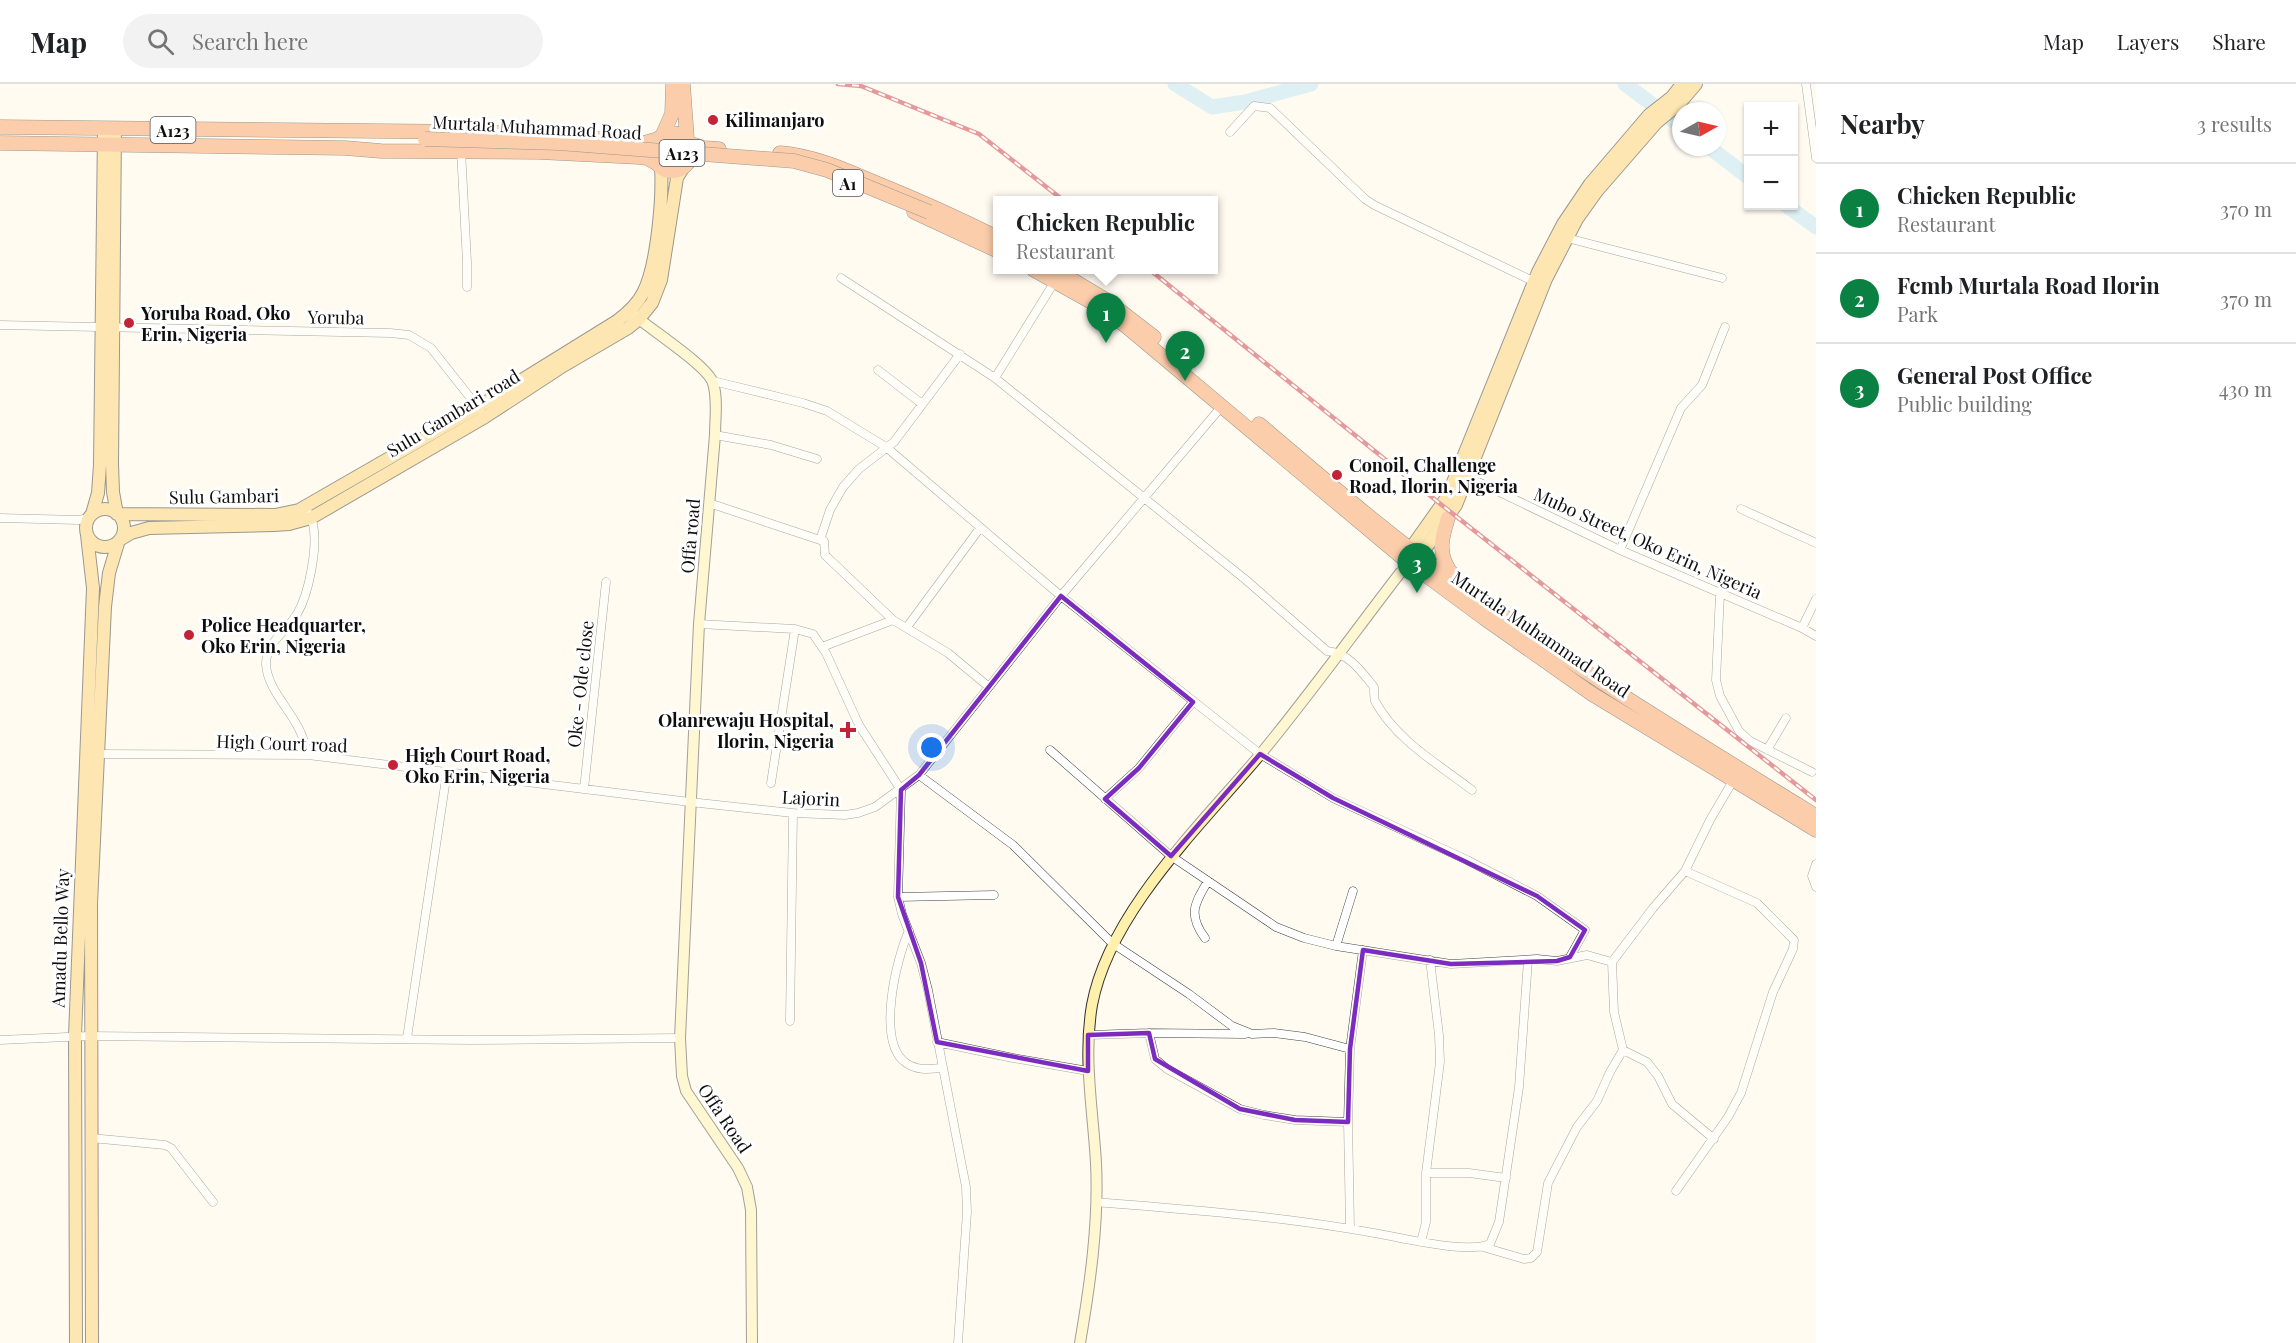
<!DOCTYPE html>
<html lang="en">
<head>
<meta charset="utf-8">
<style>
	:root { --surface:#fff; --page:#f2f2f2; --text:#202124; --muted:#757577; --line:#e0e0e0; --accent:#0b8043 }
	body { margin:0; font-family:"Playfair Display",serif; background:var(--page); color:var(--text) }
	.controls { position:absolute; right:18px; top:18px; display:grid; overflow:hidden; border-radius:0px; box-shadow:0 2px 4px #0004 }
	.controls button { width:54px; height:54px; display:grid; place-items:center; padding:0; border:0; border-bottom:2px solid var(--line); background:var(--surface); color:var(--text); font:30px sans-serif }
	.compass { position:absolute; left:1672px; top:18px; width:54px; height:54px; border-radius:50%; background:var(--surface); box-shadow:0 2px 4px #0004; rotate:82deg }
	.you { position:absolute; left:932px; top:664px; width:21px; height:21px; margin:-15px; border:4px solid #fff; border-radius:50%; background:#1a73e8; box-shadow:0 0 0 9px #1a73e833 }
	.badge { display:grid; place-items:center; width:39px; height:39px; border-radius:50%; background:var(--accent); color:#fff; font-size:20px; font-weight:700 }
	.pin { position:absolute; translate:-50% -50px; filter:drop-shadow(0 2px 3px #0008) }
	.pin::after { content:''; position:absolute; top:32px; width:21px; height:18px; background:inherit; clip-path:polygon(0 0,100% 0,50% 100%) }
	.popup { position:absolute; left:993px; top:112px; width:225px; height:78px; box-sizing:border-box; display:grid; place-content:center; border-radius:0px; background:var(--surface); filter:drop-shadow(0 2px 4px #0005); font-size:20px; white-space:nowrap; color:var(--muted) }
	.popup b { font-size:22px; color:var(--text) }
	.popup::after { content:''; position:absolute; left:50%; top:100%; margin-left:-12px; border:12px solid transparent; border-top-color:var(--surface) }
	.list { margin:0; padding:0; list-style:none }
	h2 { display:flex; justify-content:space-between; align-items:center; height:78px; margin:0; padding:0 24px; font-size:26px }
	h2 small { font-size:20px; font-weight:400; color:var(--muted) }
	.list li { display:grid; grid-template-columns:39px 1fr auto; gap:18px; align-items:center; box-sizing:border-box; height:90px; padding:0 24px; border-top:2px solid var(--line) }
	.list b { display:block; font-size:22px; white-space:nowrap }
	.list p { margin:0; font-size:20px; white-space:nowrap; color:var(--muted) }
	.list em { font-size:20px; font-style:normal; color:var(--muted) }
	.icon { flex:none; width:33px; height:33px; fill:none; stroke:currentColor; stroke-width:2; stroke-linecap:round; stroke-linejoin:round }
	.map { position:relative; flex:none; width:1816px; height:1259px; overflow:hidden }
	header { display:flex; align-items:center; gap:36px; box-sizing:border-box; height:84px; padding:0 30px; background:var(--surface); border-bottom:2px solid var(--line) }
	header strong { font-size:28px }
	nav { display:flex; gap:33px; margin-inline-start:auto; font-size:21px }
	.search { width:420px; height:54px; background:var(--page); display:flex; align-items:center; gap:15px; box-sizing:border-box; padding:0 21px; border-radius:33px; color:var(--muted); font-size:22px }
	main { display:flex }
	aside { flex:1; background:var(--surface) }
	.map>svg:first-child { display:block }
</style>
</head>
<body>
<header>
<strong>Map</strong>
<div class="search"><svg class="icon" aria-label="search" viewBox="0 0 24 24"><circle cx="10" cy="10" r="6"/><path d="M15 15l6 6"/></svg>Search here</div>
<nav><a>Map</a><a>Layers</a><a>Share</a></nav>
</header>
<main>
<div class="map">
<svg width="1816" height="1259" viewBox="0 0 1816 1259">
	<rect width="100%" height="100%" fill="#fffbf1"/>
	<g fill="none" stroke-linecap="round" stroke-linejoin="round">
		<path stroke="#b5e3f7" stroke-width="15" d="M1175 0 1212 23 1245 18 1311 0
			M1625 0 1681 42
			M1709 63 1748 93
			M1787 122 1816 143"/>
		<defs>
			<path id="street" d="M1806 0 1816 74
				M1230 48 1254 22 1270 24 1365 115 1374 121 1535 198
				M461 66 467 178V203
				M1567 154 1722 194
				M841 194 995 294 1246 496 1327 567C1349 569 1361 587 1374 603 1374 608 1374 614 1375 617 1396 656 1438 680 1472 706
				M0 241 390 249 409 251 431 264 480 326
				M960 270 894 358 859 385 843 403 830 426 820 456 824 457 825 471 893 536 948 569 989 603
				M878 286 922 320
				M995 294 1055 197
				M713 297 803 319 827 327 886 363 1061 512 1260 670 1333 714 1467 776 1537 812 1585 846 1570 873
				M1222 322 1061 512 919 691 1013 761 1112 859 1189 910 1232 942 1252 950 1274 949 1305 953 1350 965
				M715 351 771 361 817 375
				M1468 393 1620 466 1802 544 1816 552
				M709 419 820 456
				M305 423C308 429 312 434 313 440 318 463 309 510 297 530 287 547 266 558 266 580 267 604 289 624 299 645 303 653 306 662 308 671
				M1741 425 1816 459
				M0 434 79 436 89 434
				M1620 466 1681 324 1702 301 1725 243
				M1720 510 1716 596 1720 612 1739 647 1750 657 1812 688
				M699 540 795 545 813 550 826 569 859 641 901 706 898 813 902 830 921 879 928 906 966 1103 967 1128 958 1259
				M907 543 980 444
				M1802 544 1816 515
				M822 563 893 536
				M1050 666 1171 772 1276 843 1304 854 1336 862 1451 880 1537 875 1557 877 1587 871 1612 878
				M1767 666 1786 634
				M96 670 308 671 690 718 793 729 845 731 858 729 875 723 919 691
				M771 699 795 545
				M584 705 606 498
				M1105 715 1139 684 1193 618
				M1816 780 1812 792 1816 803
				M898 813 994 811
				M909 847C896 875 876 958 906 979 918 987 929 985 942 984
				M1205 854C1188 831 1194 820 1208 797
				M1336 862 1353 807
				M790 937 793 729
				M1149 949 1155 975 1167 985 1240 1025 1264 1031 1295 1036 1348 1038
				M1089 951 1149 949 1245 950
				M407 954 447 688
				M0 956 89 952 471 956 680 954
				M937 958 1013 974 1088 987
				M1623 966 1647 978 1658 992 1672 1020 1714 1055
				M91 1054 165 1061 171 1064 213 1118
				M1426 1089H1469L1506 1094
				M1676 1107 1728 1033 1741 1009 1773 908 1793 865 1794 856 1757 819 1685 787
				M1096 1118C1199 1126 1303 1134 1405 1155 1426 1159 1471 1168 1490 1160L1499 1138 1519 1003 1528 876
				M1350 1143 1348 1038 1350 965 1363 866
				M1421 1158 1426 1138V1089L1440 978 1439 951 1430 876
				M1483 1163 1524 1175 1531 1174 1537 1168 1548 1099 1577 1043 1597 1017 1610 988 1623 966 1614 928 1612 878 1653 824 1685 787 1710 736 1734 695"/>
			<path id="secondary" d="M634 231C650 245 708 282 713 299 718 315 715 335 715 351L699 540 680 954 682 992 686 1007 738 1084 747 1103 751 1126 752 1259
				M1080 1259C1090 1201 1099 1138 1096 1079 1093 1026 1083 974 1092 921 1109 829 1200 742 1259 672 1308 613 1353 550 1400 489L1413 482"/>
			<path id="primary" d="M115 45 112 380 113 408 117 430 275 431 299 426 478 323 617 237C628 229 637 221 643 209 657 183 663 114 661 83
				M86 444a19 19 0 1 1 38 0a19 19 0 1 1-38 0Z
				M92 430 98 409 100 381 104 45
				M121 455 131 449 149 444 274 441 289 440 311 434 485 333 563 282 628 244 639 235 652 219 661 196 677 94 683 84
				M1406 471 1447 413 1538 188 1563 140 1590 100 1649 31 1672 13 1682 0
				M1416 478 1456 421 1546 195 1577 135 1597 107 1657 38 1679 20 1696 0
				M76 1259 75 952 93 504 87 451
				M92 1259 91 820 105 523 109 489 118 459"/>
			<path id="highway" d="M683 0 687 55
				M0 43 479 48 553 51 644 59 658 55
				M653 68a19 19 0 1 1 38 0a19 19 0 1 1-38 0Z
				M662 52 672 30 673 0
				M0 59 345 64 381 67 539 68 639 73 647 74 658 80
				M689 59 704 64 719 65
				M780 69C815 72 845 86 876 99 918 116 958 134 998 154
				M914 128 998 167
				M1034 186 1102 224 1127 243 1404 475 1484 534 1592 610 1816 746
				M1056 186 1106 216 1154 253
				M1259 340C1310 383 1360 427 1413 467 1542 564 1679 648 1816 732
				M1448 434C1441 455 1437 472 1453 491"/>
		</defs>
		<use href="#street" stroke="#424242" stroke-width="9"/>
		<use href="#secondary" stroke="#313131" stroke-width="12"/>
		<use href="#primary" stroke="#202020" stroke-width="14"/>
		<use href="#highway" stroke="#202020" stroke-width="15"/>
		<use href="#street" stroke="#fff" stroke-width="8"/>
		<use href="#secondary" stroke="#fff1ac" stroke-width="10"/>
		<use href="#primary" stroke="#fbcd65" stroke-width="12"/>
		<use href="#highway" stroke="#f79657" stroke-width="14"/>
		<defs>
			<path id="rail" d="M838 0 861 2 979 50 1063 116
				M1150 186 1443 422 1816 716"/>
		</defs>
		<use href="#rail" stroke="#c32335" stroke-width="4.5"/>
		<use href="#rail" stroke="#fff" stroke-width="2" stroke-dasharray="7" stroke-linecap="butt"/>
		<defs>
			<path id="highway-bridge" d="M425 55 559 59 794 77 827 86 929 128"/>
		</defs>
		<use href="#highway-bridge" stroke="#202020" stroke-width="15" stroke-linecap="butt"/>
		<use href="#highway-bridge" stroke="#f79657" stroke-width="14"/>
	</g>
	<path d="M0 0H1816V1259H0ZM1061 512 1193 618 1139 684 1105 715 1171 772 1260 670 1333 714 1537 812 1585 846 1570 873 1557 877 1451 880 1363 866 1350 965 1348 1038 1295 1036 1240 1025 1155 975 1149 949 1088 951V987L937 958 921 879 898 813 901 706 919 691Z" fill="#fffbf1" fill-opacity=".55" fill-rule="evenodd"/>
	<path fill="none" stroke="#7b2cbf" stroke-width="4.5" stroke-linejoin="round" d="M1061 512 1193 618 1139 684 1105 715 1171 772 1260 670 1333 714 1537 812 1585 846 1570 873 1557 877 1451 880 1363 866 1350 965 1348 1038 1295 1036 1240 1025 1155 975 1149 949 1088 951V987L937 958 921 879 898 813 901 706 919 691Z"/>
	<g fill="#c32335" stroke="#fff" stroke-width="2">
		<circle cx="713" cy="36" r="6"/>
		<circle cx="129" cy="239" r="6"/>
		<circle cx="1337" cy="391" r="6"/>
		<circle cx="189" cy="551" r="6"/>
		<path d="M845 637h6v6h6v6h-6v6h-6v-6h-6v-6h6z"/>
		<circle cx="393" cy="681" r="6"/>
	</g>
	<g text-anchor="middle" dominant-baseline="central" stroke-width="6" stroke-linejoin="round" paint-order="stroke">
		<g fill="#fff" stroke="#575757" stroke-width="1.5">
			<rect x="150.5" y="33" width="45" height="26" rx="4.5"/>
			<rect x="659.5" y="56" width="45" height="26" rx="4.5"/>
			<rect x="833" y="86" width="30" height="26" rx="4.5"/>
		</g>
		<g font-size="16" font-weight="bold" fill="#0f0f0f">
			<text x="173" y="46">A123</text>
			<text x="682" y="69">A123</text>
			<text x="848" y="99">A1</text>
		</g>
		<g font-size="18" font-weight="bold" fill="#0f0f0f" stroke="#fff" text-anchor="start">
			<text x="725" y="36">Kilimanjaro</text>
			<text x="141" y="229">Yoruba Road, Oko<tspan x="141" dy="21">Erin, Nigeria</tspan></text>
			<text x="1349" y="381">Conoil, Challenge<tspan x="1349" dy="21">Road, Ilorin, Nigeria</tspan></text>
			<text x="201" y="541">Police Headquarter,<tspan x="201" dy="21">Oko Erin, Nigeria</tspan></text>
			<text x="834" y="636" text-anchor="end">Olanrewaju Hospital,<tspan x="834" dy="21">Ilorin, Nigeria</tspan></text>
			<text x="405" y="671">High Court Road,<tspan x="405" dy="21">Oko Erin, Nigeria</tspan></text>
		</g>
		<g font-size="18" fill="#0f0f0f" stroke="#fff">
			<text transform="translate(537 43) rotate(3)">Murtala Muhammad Road</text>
			<text transform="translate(336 233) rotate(1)">Yoruba</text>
			<text transform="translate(453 329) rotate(-31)">Sulu Gambari road</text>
			<text transform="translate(224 412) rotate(-1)">Sulu Gambari</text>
			<text transform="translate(690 452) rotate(-85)">Offa road</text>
			<text transform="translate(1648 459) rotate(24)">Mubo Street, Oko Erin, Nigeria</text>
			<text transform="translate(1541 550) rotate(34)">Murtala Muhammad Road</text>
			<text transform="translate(580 600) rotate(-84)">Oke - Ode close</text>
			<text transform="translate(282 659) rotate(2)">High Court road</text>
			<text transform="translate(811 714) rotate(3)">Lajorin</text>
			<text transform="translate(60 854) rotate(-88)">Amadu Bello Way</text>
			<text transform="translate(725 1034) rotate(56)">Offa Road</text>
		</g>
	</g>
</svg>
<div class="controls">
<button>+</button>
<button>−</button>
</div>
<svg class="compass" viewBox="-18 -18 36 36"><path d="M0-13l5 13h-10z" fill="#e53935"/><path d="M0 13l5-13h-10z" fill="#757577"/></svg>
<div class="you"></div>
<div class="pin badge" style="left:1106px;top:259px">1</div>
<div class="popup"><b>Chicken Republic</b>Restaurant</div>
<div class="pin badge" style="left:1185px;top:297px">2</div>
<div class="pin badge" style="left:1417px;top:509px">3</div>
</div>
<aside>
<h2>Nearby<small>3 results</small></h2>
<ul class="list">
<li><span class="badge">1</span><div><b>Chicken Republic</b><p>Restaurant</p></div><em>370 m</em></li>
<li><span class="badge">2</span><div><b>Fcmb Murtala Road Ilorin</b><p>Park</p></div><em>370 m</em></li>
<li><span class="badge">3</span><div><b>General Post Office</b><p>Public building</p></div><em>430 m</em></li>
</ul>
</aside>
</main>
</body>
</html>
